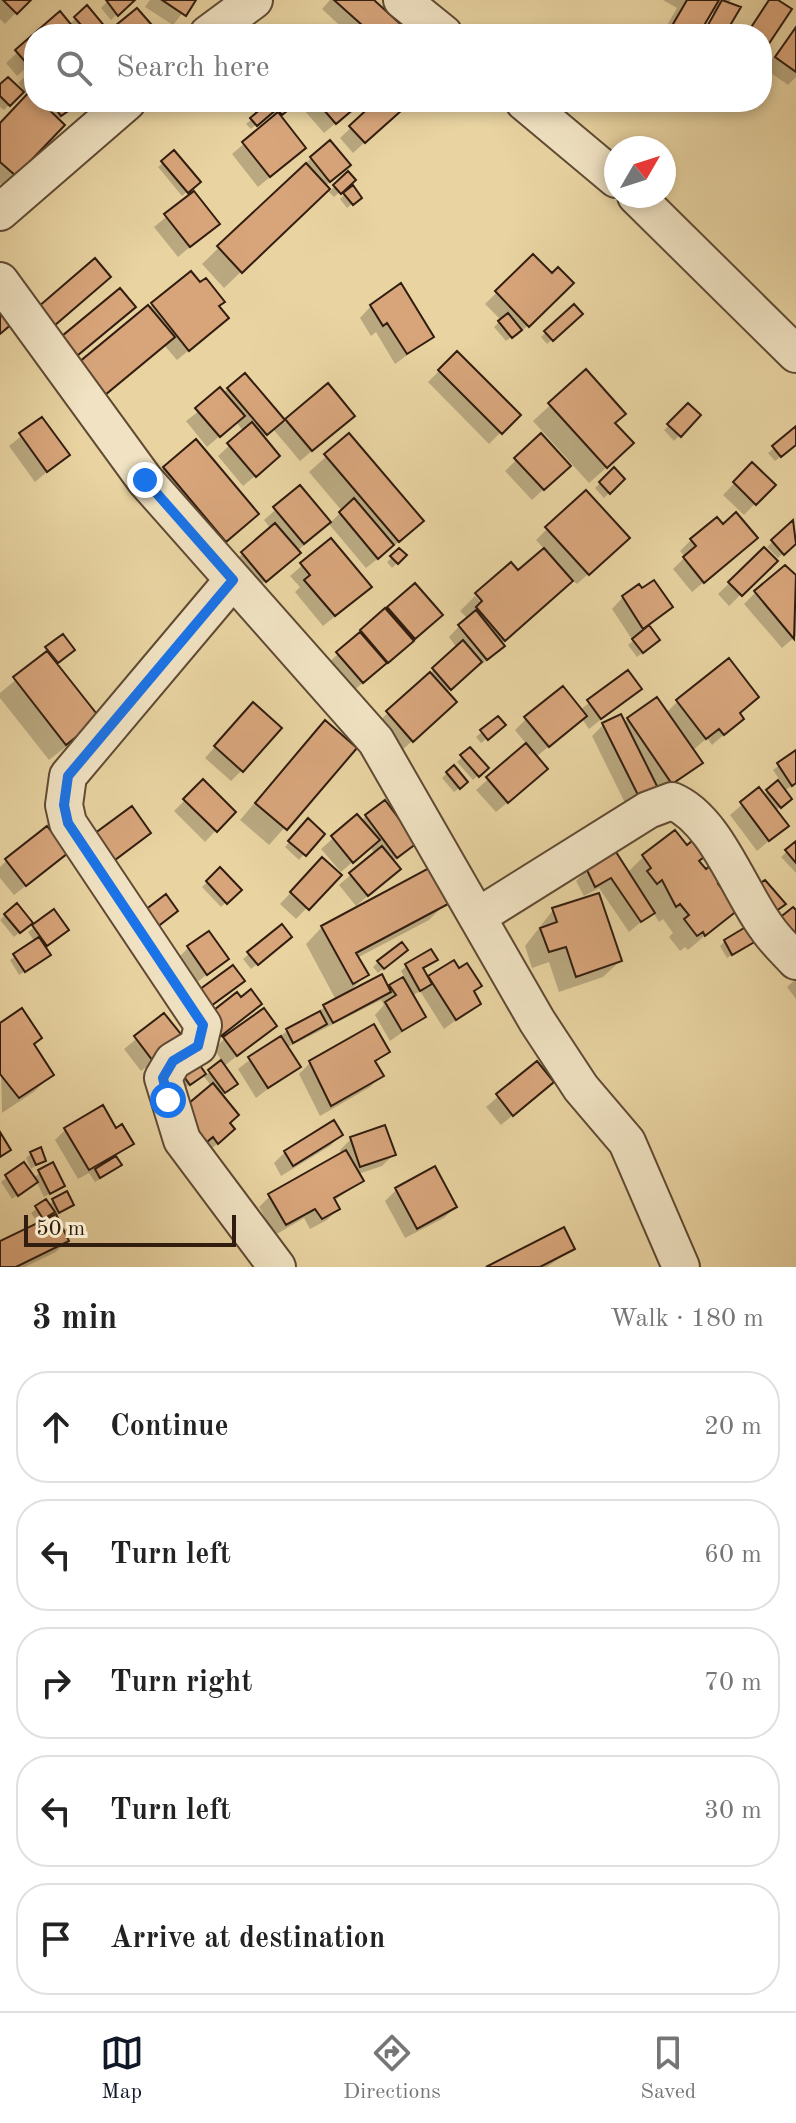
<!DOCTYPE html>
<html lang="en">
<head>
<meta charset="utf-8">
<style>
	:root { --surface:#fff; --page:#f6f6f6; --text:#222; --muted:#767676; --line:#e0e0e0; --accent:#111827 }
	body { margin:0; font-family:"Old Standard TT",serif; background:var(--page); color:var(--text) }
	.compass { position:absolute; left:604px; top:136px; width:72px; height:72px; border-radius:50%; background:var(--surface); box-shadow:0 4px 12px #0003; rotate:51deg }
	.scale { position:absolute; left:24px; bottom:20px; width:212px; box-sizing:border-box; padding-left:8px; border:4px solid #311d0f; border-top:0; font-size:22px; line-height:28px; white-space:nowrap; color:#311d0f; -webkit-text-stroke:6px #f0e2c2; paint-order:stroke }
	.stop { position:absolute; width:24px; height:24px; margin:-18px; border:6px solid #1a73e8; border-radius:50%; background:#fff }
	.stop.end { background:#1a73e8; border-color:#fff; box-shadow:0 2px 8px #0008 }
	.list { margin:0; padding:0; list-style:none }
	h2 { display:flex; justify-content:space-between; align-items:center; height:104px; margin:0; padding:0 32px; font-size:34px }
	h2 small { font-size:26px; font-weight:400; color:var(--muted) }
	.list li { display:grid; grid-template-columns:52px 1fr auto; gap:24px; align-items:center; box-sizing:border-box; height:112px; margin:0 16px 16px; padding:0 16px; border:2px solid var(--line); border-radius:32px }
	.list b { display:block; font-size:30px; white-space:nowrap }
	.list em { font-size:26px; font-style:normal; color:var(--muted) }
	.icon { flex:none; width:44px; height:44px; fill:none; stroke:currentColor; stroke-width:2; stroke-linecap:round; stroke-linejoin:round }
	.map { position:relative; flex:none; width:796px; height:1267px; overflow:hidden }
	.search { position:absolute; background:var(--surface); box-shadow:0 4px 12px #0003; left:24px; right:24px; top:24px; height:88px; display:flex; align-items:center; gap:20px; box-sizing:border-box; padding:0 28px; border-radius:32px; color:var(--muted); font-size:30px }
	.sheet { height:744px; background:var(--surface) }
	nav { display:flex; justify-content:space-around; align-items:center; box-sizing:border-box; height:112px; border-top:2px solid var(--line); background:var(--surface); font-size:22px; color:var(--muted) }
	nav a { display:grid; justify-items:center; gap:4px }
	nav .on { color:var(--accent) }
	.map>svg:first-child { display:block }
</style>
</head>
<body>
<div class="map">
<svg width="796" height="1267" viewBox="0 0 796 1267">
	<rect width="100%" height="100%" fill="#e8d3a1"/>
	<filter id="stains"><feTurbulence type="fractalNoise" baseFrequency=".0025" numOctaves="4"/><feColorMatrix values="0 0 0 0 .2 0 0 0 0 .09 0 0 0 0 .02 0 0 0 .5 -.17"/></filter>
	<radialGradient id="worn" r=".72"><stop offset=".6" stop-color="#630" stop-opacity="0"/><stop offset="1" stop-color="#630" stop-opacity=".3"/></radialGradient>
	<path fill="#0003" fill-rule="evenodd" d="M0 0H28L5 24 0 19Z
		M109 0H132L111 20 101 8Z
		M150 0H193L173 25 145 7Z
		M330 0H371L400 34H349L322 9Z
		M663 0H731L729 2 738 7 723 34H702L714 13 710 10 696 34H662L677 8Z
		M771 0H774L766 44 762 48V34H745Z
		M86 8 99 34H80L72 26 64 34H37L69 25Z
		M796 26V77L788 85 765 69Z
		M116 28 137 34H111Z
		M34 37V61L17 76 6 63Z
		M34 68V102H82L57 120 62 125 3 186 0 183V125L28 96 18 83Z
		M0 87 21 92 4 110 0 107Z
		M273 102H295L279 116 293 158 258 187 232 154 275 117 271 112 251 129 246 124Z
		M297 102H349L342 118 324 133Z
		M378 102H409L353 153 340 138Z
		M174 153 199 181 182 196 158 167Z
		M311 158 344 170 325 186 330 191 348 174V185L334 197 327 190 224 288 202 264Z
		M194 194 217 224 178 257 154 227Z
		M345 194 354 202 347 208 340 199Z
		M533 257 552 276 571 283 517 336 515 334 506 341 494 327 501 320 485 304Z
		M191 274 217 307 215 329 177 360 164 345 88 410 148 308Z
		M371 306 432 337 395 364 376 332 371 336 360 318Z
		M573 307 580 314 547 344 541 337Z
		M457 353 518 415 489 444 428 382Z
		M586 372 613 424 615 460 589 483 533 421Z
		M245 376 284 423 328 386 341 426 300 461 273 429 262 438 266 467 243 486 218 456 244 432 236 422 207 447 186 421Z
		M688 406 698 416 674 441 664 430Z
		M41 420 67 455 35 482 9 446Z
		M796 429V444L775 461 768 453Z
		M349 436 405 537 366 568 328 523 254 591 231 564 271 529 264 520 300 488 330 523 342 511 309 472Z
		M541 436 557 477 532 500 505 471Z
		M752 465 773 485 744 515 723 495Z
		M164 468 256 514 209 557 148 485Z
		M614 470 623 479 604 498 595 488Z
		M793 523 796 542 778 558 767 547Z
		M547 529 616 549 577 584 572 580 501 644 491 657 446 693 444 713 401 751 376 724 457 648 449 637 467 618 460 611 475 596 488 610 518 573 545 550 536 540Z
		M691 540 744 549 692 592 673 569 685 557 680 551Z
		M330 541 358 598 323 626 295 592 300 587 290 576Z
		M764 550 775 561 729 606 718 594Z
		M399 551 404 556 392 568 387 562Z
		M796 578V636L782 648 744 604 755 593Z
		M414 585 429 626 351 693 327 664Z
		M623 597 671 606 647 626 653 645 637 657 628 645 633 641 612 609Z
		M47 649 67 655 55 664 81 735 49 760 0 698V693L44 656Z
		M627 673 639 689 589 729 582 719 536 757 535 780 496 812 476 790 527 745 515 730 526 719 580 710Z
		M678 701 738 714 742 719 712 745 707 738 692 751 700 763 631 815 592 736 603 725 666 713Z
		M242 716V770L231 781 205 758Z
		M498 718V730L481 743 476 737Z
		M309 739 355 749 269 845 240 820Z
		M470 750 486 768 473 780 457 762Z
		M796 753V783L784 791 785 803 775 811 786 826 757 851 730 815 759 790 763 796 768 791 785 788 773 770Z
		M447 773 461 787 454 792 442 778Z
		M203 782 233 812 205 842 174 811Z
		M366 816 414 843 392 862 387 880 356 906 339 885 375 854 370 847 341 872 321 849 357 817 361 821Z
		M303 826 322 834 299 860 285 847Z
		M796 843V873L781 857Z
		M615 854 627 873 643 857 697 861 735 910 688 950 685 947 680 951 669 937 673 933 663 919 659 922 653 912 629 932 599 888 584 896 576 881 587 870Z
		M6 861 54 864 14 895 0 878V867Z
		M220 870 239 890 221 907 202 887Z
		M311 871 339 875 296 919 280 904Z
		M446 903 429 920 357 958 366 975 348 993 388 989 405 978 401 971 406 966 431 952 435 959 421 969 427 980 472 993 479 1003 444 1029 420 991 412 996 424 1017 390 1041 375 1015 384 1005 381 1000 286 1048 298 1066 256 1098 238 1069 287 1031 336 1000 306 944 322 927Z
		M553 910 620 961 603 977 559 992 549 962 532 968 525 946Z
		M54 912 61 935 44 948 43 960 19 975 10 960 35 942 28 932Z
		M5 915 25 928 14 937 0 920Z
		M282 927 285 942 251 969 243 959Z
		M756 940 727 958 720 946 725 941Z
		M188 948 226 959 195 984 177 959Z
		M401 955 378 973 373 967 378 962Z
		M796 979V999L787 987Z
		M164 1016 170 1049 141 1071 124 1049Z
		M0 1025 32 1046 51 1075 35 1091 2 1113Z
		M275 1026 223 1067 230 1089 221 1096 228 1124 222 1140 206 1153 190 1155 212 1087 202 1074 184 1089 176 1078 195 1063 205 1076 223 1062 214 1049 225 1038Z
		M388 1051 374 1064 381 1076 370 1087 320 1116 299 1074 310 1063Z
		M536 1064 540 1093 501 1125 486 1107Z
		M66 1129 116 1130 131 1143 115 1157 114 1170 95 1182 89 1173 78 1179 55 1140Z
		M341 1135 330 1146 281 1176 274 1163 285 1152Z
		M351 1139 393 1155 382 1166 358 1174 361 1181 334 1201 338 1209 327 1220 310 1229 304 1218 275 1235 259 1207 270 1196 341 1155 340 1150Z
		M32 1153 44 1160 31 1169 26 1158Z
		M24 1164 33 1178 52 1165 63 1186 44 1197 36 1181 12 1199 1 1182Z
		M396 1190 455 1207 444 1218 405 1238 385 1201Z
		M53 1201 72 1205 55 1216 67 1241 56 1252 25 1267H0V1243L39 1224 31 1213 45 1202 48 1206ZM51 1212 54 1217 41 1222Z
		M572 1249 547 1267H490Z"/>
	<path fill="#d8a57b" stroke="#311d0f" stroke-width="2" d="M3 0H31L17 14Z
		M106 0H135L118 16Z
		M162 0H196L186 16Z
		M334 0H374L407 30 403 34H372Z
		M687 0H719L699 34H674L669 31Z
		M722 0 741 7 725 34H708L704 32Z
		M769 0H778L792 9 768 45 762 41V34L748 32Z
		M87 5 107 29 101 34H89L74 17Z
		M137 8 151 24 140 34H121L115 26Z
		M60 11 74 28 66 34H34V62L29 66 15 50Z
		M796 27V72L775 57Z
		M8 77 24 92 10 106 0 96V84Z
		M30 91 34 102H41L65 125 16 176 0 162V123Z
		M51 102H81L61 116Z
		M269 102H298L282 115 277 109 257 126 250 118Z
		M317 102H352L356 107 336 124Z
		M375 102H411L365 143 349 126Z
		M278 112 306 148 270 177 242 142Z
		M330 140 351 165 330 182 310 157Z
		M174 150 201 182 188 193 161 161Z
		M306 163 330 189 242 273 217 246Z
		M348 171 356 180 341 194 333 185Z
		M353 185 362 198 353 205 343 193Z
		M194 191 220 224 190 247 164 214Z
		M533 254 552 273 558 267 574 283 529 327 495 291Z
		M95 258 111 277 47 332 31 313Z
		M191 271 200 282 206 278 225 302 219 306 229 318 189 351 151 303Z
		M401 283 434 337 407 354 387 323 383 326 370 305Z
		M120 288 136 307 72 360 56 341Z
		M574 304 583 314 553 341 544 331Z
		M148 305 175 337 105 395 78 363Z
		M0 307 13 323 0 334Z
		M508 313 522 330 512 338 498 321Z
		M457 351 521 415 502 434 438 370Z
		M586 369 626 414 615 423 634 443 607 468 548 403Z
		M245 373 285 420 267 435 227 388Z
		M328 383 355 416 312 451 285 419Z
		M220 387 245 416 220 437 195 408Z
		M688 403 701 415 681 437 667 424Z
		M42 417 70 455 47 472 19 433Z
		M252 422 280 456 256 477 227 443Z
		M796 426V445L781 457 772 446Z
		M349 433 424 521 399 542 324 454Z
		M541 433 571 466 544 490 514 458Z
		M196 439 259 514 226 542 163 467Z
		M752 462 776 485 756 505 733 482Z
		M614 467 625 479 610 494 599 482Z
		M300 485 331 522 304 544 273 507Z
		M586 490 630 538 589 575 545 527Z
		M354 498 394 545 378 559 339 512Z
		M736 512 758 538 704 583 683 557 696 546 690 539 717 517 723 524Z
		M793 520 796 544 784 555 771 540Z
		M275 523 301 553 266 582 241 552Z
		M331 538 372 587 335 616 304 580 310 575 300 563Z
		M764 547 778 561 742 596 728 582Z
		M399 548 407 555 398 564 390 556Z
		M544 548 573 581 505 641 476 607 482 601 475 593 511 562 518 570Z
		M785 565 796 575 794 639 754 591Z
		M654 580 673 607 643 629 622 596 639 584 642 588Z
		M415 583 443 615 415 639 387 607Z
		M385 608 414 641 388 663 360 630Z
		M476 610 505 646 487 660 458 625Z
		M649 625 660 640 643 653 632 639Z
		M360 632 387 663 363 683 336 652Z
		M63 634 75 650 58 663 45 647Z
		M463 640 482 662 451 690 432 668Z
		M47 651 100 718 66 745 13 677Z
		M729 658 759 697 740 713 744 719 724 735 719 729 706 739 676 700Z
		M628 670 642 689 601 719 587 700Z
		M430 672 457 702 413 742 386 711Z
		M563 686 587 716 549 747 524 717Z
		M657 697 703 763 672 784 627 718Z
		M253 702 282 728 243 772 214 746Z
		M621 714 662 796 643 805 602 723Z
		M498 716 506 725 488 740 480 730Z
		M325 720 357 748 287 830 255 803Z
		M526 743 548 769 508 803 486 777Z
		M470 747 489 768 479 777 460 755Z
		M796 750V783L792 786 777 763Z
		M454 765 468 782 460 789 446 772Z
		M203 779 236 812 217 832 183 799Z
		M778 780 792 799 781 808 766 790Z
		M759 787 789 826 769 841 740 802Z
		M385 800 417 843 397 858 365 815Z
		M132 806 151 833 103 869 83 842Z
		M357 814 380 840 353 863 331 836Z
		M308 818 325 834 306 856 288 841Z
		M47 826 68 853 26 886 5 859Z
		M675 830 687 845 692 841 704 857 699 861 706 869 711 865 723 880 718 884 723 890 728 886 738 910 705 936 703 932 697 936 684 919 689 915 680 904 676 907 662 880 657 884 647 871 651 868 642 855Z
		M796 841V863L785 850Z
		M382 846 401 869 368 896 349 873Z
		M616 852 655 913 641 922 611 878 595 887 586 868Z
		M322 857 342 875 309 910 290 892Z
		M220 867 242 890 227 904 206 881Z
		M429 868 448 904 356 953 369 975 353 984 321 926Z
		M765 880 786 904 769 916 751 889Z
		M599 893 622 961 576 977 566 947 549 952 540 928 557 922 552 908Z
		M166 894 178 911 148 934 136 917Z
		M17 903 33 923 20 933 4 914Z
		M793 907 796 910V954L772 924Z
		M54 909 69 930 47 946 32 925Z
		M282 924 292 937 258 965 247 952Z
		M749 925 758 940 732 955 724 940Z
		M209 931 229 959 207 975 187 946Z
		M39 937 51 955 25 972 13 954Z
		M402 942 408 950 384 969 377 961Z
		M431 949 438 960 423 968 432 984 420 991 405 964Z
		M454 960 459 968 467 963 482 986 474 991 481 1004 456 1020 428 976Z
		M233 965 245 981 200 1014 188 998Z
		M382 974 391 992 333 1023 323 1005Z
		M403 977 426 1017 402 1031 385 1002 396 995 389 985Z
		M251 989 262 1004 221 1036 209 1021 214 1010 237 992 241 997Z
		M22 1008 42 1038 34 1044 54 1075 19 1098 0 1074V1023Z
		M264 1008 277 1026 237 1056 223 1037Z
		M320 1011 327 1024 293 1043 286 1029Z
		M164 1013 184 1038 153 1061 134 1036Z
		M374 1024 390 1052 375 1061 384 1076 331 1106 309 1061Z
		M281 1036 301 1067 268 1088 248 1057Z
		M196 1060 206 1074 190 1085 180 1071Z
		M221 1060 238 1084 225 1093 208 1070Z
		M537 1061 554 1082 513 1116 496 1094Z
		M213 1083 239 1115 230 1123 235 1129 218 1144 213 1137 202 1146 176 1114Z
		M103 1105 116 1128 122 1124 134 1144 89 1170 64 1128Z
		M334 1120 343 1135 293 1166 284 1151Z
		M385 1125 396 1155 360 1167 350 1137Z
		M0 1132 11 1150 0 1157Z
		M41 1147 46 1161 36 1165 30 1152Z
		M346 1150 364 1181 334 1198 340 1209 322 1219 315 1209 286 1225 268 1194Z
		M116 1156 122 1165 100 1178 95 1169Z
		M24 1162 38 1182 18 1196 5 1175Z
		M53 1162 65 1186 50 1194 38 1170Z
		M435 1166 457 1207 417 1229 395 1188Z
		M67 1191 74 1205 59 1213 52 1199Z
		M46 1199 55 1212 43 1219 35 1206Z
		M56 1214 69 1241 16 1267H0V1241Z
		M564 1227 575 1249 540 1267H486Z"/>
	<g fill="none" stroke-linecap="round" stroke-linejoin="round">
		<defs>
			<path id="minor" d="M402 0 444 34
				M208 34 254 0
				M524 102 616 179
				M636 196 796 354
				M0 212 127 102
				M0 281 145 480 376 741 537 1021 581 1088 627 1142 681 1267
				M233 580 68 776 64 805 68 823 203 1025 198 1046 173 1061 163 1078 182 1140 277 1267
				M477 917 648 810 672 801C716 819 739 891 767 928 775 940 786 950 796 961"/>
		</defs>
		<use href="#minor" stroke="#5f4a34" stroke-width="40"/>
		<use href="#minor" stroke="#f0e2c2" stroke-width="36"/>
	</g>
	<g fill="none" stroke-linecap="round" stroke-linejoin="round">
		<path stroke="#1a73e8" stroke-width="10" d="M145 480 233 580 68 776 64 805 68 823 203 1025 198 1046 173 1061 163 1078 168 1100"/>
	</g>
	<rect width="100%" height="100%" filter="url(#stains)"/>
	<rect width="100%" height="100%" fill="url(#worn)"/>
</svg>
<svg class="compass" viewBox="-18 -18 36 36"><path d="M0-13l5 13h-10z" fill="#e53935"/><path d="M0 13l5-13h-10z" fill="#767676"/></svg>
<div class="scale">50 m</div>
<div class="stop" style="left:168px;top:1100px"></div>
<div class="stop end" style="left:145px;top:480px"></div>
<div class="search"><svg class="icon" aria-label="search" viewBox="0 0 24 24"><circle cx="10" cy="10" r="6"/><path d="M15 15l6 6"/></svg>Search here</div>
</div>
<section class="sheet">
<h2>3 min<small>Walk · 180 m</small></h2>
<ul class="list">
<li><svg class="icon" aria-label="ahead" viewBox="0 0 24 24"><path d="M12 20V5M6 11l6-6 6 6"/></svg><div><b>Continue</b></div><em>20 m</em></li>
<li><svg class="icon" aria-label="left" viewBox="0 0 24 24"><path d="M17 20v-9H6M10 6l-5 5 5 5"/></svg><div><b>Turn left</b></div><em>60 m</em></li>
<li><svg class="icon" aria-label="right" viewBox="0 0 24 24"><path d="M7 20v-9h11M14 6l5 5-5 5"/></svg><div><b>Turn right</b></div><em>70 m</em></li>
<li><svg class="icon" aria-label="left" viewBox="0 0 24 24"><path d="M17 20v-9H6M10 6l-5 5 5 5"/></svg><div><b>Turn left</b></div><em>30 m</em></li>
<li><svg class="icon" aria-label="arrive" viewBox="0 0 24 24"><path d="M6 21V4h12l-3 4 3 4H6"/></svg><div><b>Arrive at destination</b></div></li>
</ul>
</section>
<nav>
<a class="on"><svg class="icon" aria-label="map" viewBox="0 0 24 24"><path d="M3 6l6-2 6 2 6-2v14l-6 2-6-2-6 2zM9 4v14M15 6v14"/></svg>Map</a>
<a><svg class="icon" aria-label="directions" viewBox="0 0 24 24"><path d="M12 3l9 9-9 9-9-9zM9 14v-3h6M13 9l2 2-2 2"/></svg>Directions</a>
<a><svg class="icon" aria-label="saved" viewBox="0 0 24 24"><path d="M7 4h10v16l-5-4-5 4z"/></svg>Saved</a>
</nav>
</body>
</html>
